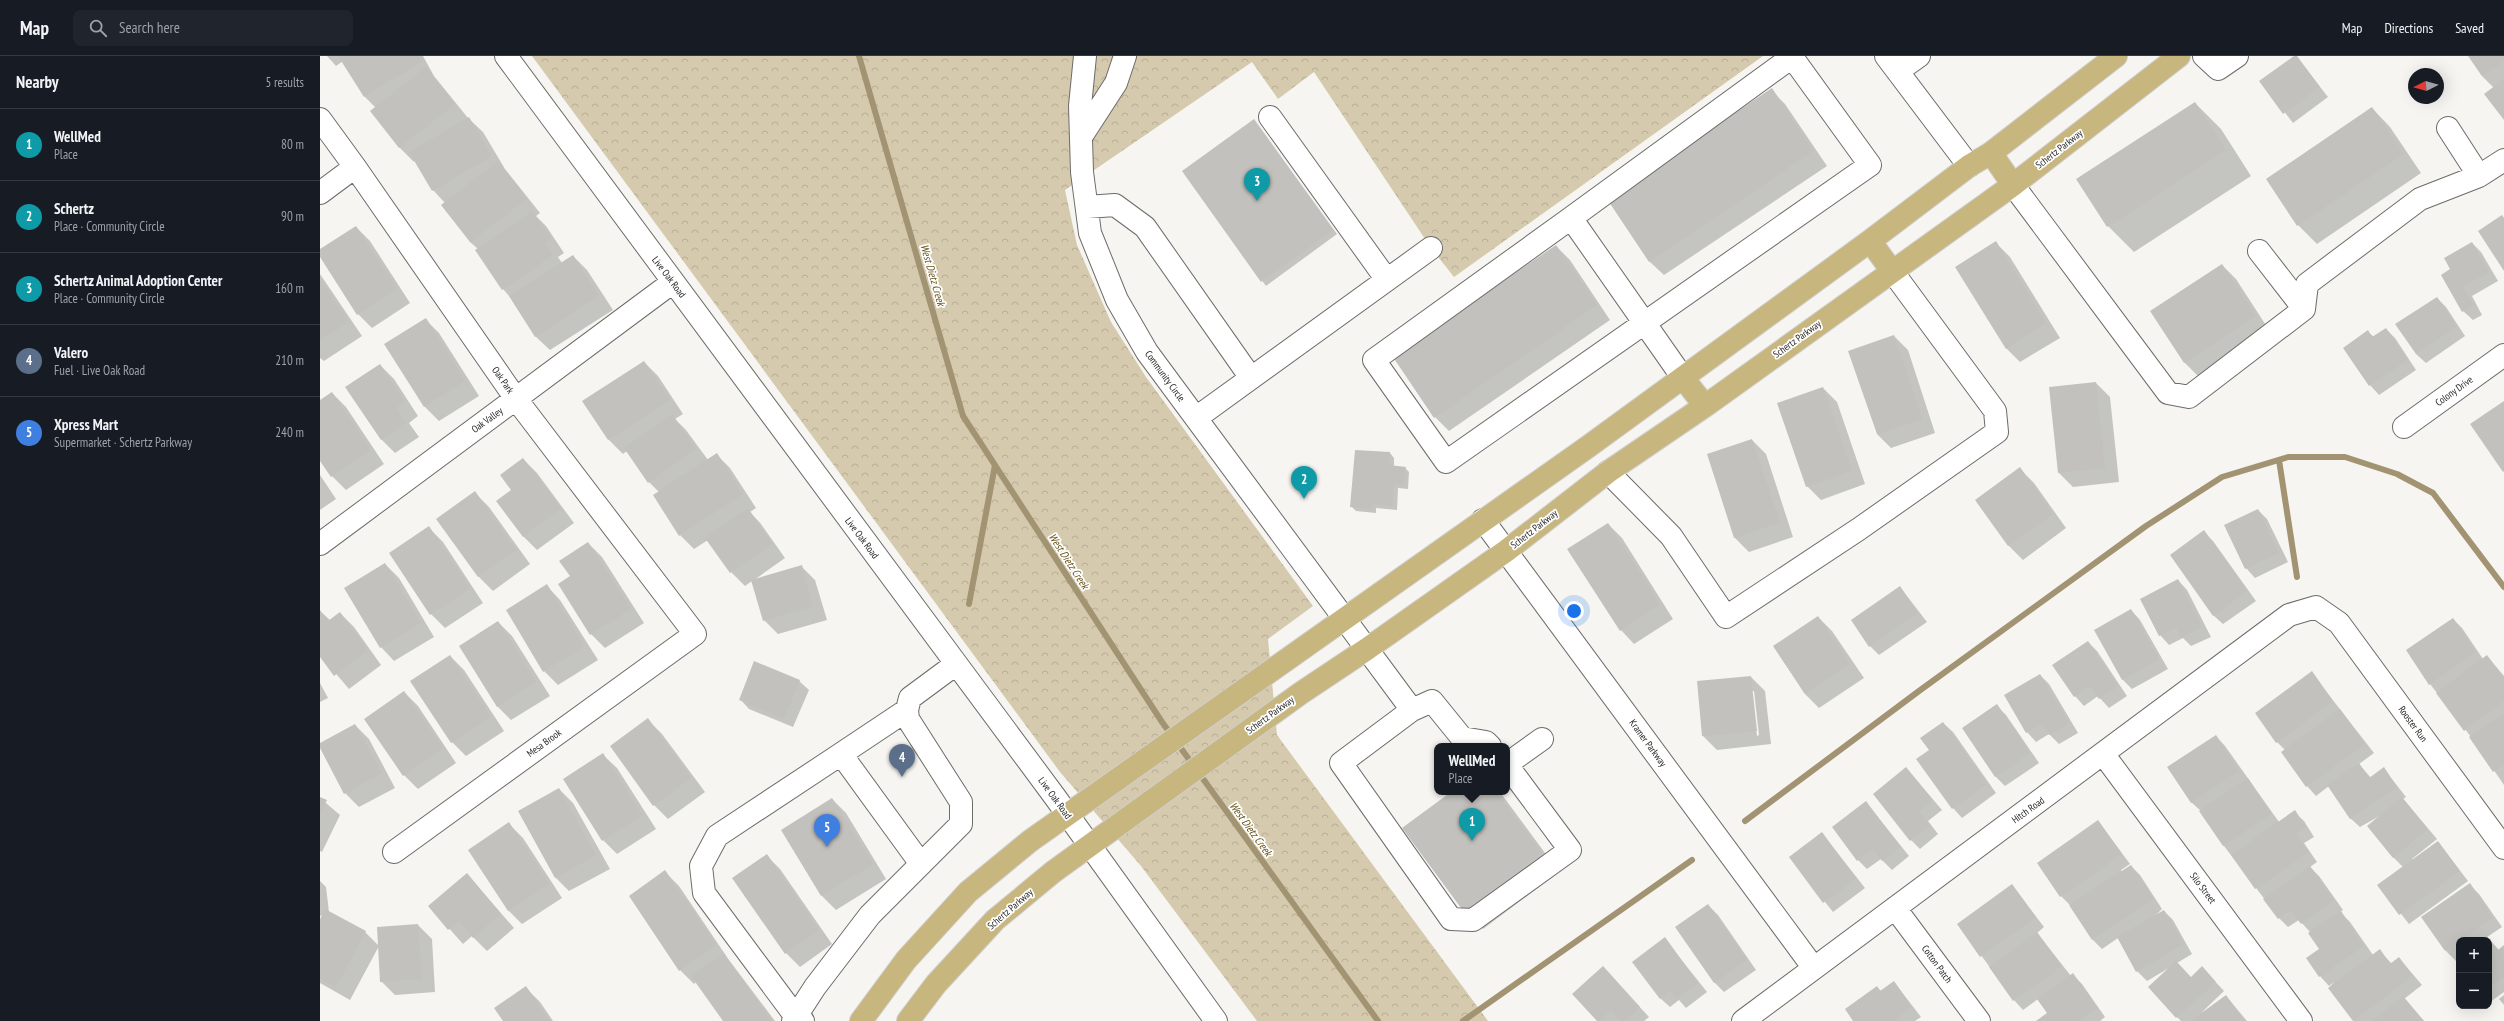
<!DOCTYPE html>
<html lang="en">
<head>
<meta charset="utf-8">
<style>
	:root { --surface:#171b24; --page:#20242c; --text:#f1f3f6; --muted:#9ea1a6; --line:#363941; --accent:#0b8043 }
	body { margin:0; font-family:"PT Sans Narrow",sans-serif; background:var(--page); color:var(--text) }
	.controls { position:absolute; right:12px; bottom:12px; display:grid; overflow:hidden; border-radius:8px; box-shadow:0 4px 16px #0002 }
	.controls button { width:36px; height:36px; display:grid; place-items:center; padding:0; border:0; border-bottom:1px solid var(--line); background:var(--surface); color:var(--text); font:20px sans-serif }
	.compass { position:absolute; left:2088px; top:12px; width:36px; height:36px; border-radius:50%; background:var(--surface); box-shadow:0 4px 16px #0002; rotate:264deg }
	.you { position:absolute; left:1254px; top:555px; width:14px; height:14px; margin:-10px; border:3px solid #fff; border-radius:50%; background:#1a73e8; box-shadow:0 0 0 6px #1a73e833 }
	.badge { display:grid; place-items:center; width:26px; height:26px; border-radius:50%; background:var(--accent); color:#fff; font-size:13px; font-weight:700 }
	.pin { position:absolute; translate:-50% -33px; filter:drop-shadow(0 1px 2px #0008) }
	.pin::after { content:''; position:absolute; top:21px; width:14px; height:12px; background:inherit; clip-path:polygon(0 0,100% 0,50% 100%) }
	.popup { position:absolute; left:1114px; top:687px; width:76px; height:52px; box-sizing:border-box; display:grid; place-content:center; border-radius:8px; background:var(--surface); filter:drop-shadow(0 1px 3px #0005); font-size:13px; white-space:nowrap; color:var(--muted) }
	.popup b { font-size:15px; color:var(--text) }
	.popup::after { content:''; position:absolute; left:50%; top:100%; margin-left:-8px; border:8px solid transparent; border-top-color:var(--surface) }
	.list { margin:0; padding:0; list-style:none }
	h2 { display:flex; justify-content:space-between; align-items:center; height:52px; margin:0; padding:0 16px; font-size:17px }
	h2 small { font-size:13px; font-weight:400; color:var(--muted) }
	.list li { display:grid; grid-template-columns:26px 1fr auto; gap:12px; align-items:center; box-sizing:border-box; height:72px; padding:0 16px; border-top:1px solid var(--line) }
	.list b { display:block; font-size:15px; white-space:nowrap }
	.list p { margin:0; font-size:13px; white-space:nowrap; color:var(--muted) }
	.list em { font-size:13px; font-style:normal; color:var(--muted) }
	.icon { flex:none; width:22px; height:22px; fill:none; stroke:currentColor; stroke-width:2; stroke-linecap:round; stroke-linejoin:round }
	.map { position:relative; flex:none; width:2184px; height:965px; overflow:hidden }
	header { display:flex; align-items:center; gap:24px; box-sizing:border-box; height:56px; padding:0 20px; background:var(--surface); border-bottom:1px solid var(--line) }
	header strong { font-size:19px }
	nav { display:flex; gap:22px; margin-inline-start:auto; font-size:14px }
	.search { width:280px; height:36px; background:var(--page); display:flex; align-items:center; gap:10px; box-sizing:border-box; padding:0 14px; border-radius:8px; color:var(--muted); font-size:15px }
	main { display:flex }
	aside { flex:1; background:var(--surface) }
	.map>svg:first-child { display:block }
</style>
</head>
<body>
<header>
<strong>Map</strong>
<div class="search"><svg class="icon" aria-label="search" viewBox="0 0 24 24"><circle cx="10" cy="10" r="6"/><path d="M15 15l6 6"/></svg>Search here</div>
<nav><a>Map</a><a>Directions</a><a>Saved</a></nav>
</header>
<main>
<aside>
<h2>Nearby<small>5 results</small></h2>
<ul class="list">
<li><span class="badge" style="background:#0f9aa8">1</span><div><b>WellMed</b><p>Place</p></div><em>80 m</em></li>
<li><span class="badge" style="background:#0f9aa8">2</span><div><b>Schertz</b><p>Place · Community Circle</p></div><em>90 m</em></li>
<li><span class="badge" style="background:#0f9aa8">3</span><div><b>Schertz Animal Adoption Center</b><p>Place · Community Circle</p></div><em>160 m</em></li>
<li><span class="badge" style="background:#5c6f8a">4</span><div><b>Valero</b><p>Fuel · Live Oak Road</p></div><em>210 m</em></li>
<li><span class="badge" style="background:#3f7fe0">5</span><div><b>Xpress Mart</b><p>Supermarket · Schertz Parkway</p></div><em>240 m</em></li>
</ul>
</aside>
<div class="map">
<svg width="2184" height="965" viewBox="0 0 2184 965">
	<defs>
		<pattern id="park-crowns" width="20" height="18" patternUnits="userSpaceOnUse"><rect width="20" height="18" fill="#d5caae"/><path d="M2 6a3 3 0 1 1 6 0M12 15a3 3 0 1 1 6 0" fill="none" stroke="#b7ae96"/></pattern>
	</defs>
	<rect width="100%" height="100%" fill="#f6f5f1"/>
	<path fill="url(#park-crowns)" d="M212 0H1443L1134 221 1111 192 994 16 958 43 932 6 745 134 757 189 791 266 826 321 993 550 948 583 957 679 1168 965H937L821 810 740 716Z"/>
	<path fill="#0003" fill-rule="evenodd" d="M7 0H103L114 20 148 62 163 76 185 113 220 157 216 160 226 170 244 197 238 201 242 207 253 200 267 214 293 254 230 294 216 281 190 241 183 233 158 193 150 186 125 147 113 134 95 104 94 106 80 92 51 55 56 52 45 41 23 5 16 10Z
		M1976 0 2008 41 1973 67 1941 26Z
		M2149 0H2184V62L2174 32 2162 20Z
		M1451 34 1465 48 1507 110 1344 219 1330 206 1289 144Z
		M1875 47 1901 73 1931 120 1814 196 1788 170Z
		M2052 52 2070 71 2101 117 1997 188 1978 169 1947 123Z
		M938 69 1017 178 946 230 863 116Z
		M36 171 50 185 90 247 52 272 38 258 0 199V195Z
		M1676 187 1690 201 1740 282 1700 306 1686 292Z
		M2152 187 2161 196 2178 225 2152 240 2162 259 2153 264 2143 255 2131 214Z
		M1236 190 1250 204 1290 264 1129 375 1115 361Z
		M1902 209 1916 223 1949 274 1878 320 1864 306Z
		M0 218 42 280 4 305 0 302Z
		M2117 242 2126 251 2145 280 2106 307 2096 298Z
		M105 263 119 277 159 340 119 365 105 351 66 288Z
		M2066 273 2075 282 2096 314 2059 339 2050 329 2025 292 2048 276 2054 281Z
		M1574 280 1588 294 1615 377 1571 392 1557 378Z
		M324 306 338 320 363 358 355 363 366 374 388 404 396 398 410 412 436 452 430 456 441 468 465 502 434 524 481 510 495 524 507 564 458 578 444 564 432 525 425 530 411 516 388 484 374 493 360 479 339 436 329 426 307 395 303 398 289 384 264 346Z
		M60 309 74 323 98 360 89 367 99 381 75 397 61 383Z
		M1776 327 1790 341 1799 426 1753 431 1739 417Z
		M1503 332 1517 346 1545 428 1501 444 1487 430Z
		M12 337 26 351 64 408 26 434 12 420 0 403V346Z
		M1432 384 1446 398 1473 481 1429 496 1415 482 1388 399Z
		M1036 395 1070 397 1074 402V411L1085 412 1089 416 1088 433 1078 432 1077 454 1056 452V457L1036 455 1032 451Z
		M203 403 217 417 254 467 217 494 203 480 193 434Z
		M1700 413 1714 427 1746 472 1703 504 1689 490 1656 444Z
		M0 419 16 443 0 454Z
		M155 437 169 451 210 508 173 535 159 521 118 463Z
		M1938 454 1947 463 1968 506 1935 522 1926 512Z
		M1288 468 1302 482 1353 563 1314 588 1301 574Z
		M109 472 123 486 163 547 125 572 111 558Z
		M1884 476 1893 485 1936 545 1903 568 1893 559Z
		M268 487 282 501 324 567 285 592 271 578 251 521Z
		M65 508 79 522 114 581 74 605 61 591Z
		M1858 524 1867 534 1891 581 1871 590 1863 582 1849 589 1840 579Z
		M227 530 240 544 278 604 238 629 224 615Z
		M1580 531 1607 566 1559 599 1550 590Z
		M1811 554 1820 564 1848 613 1812 633 1803 624 1775 575Z
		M0 555 10 564 20 557 34 571 61 609 29 633 0 599Z
		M1498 561 1512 575 1544 622 1499 652 1485 638 1454 591Z
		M2133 563 2142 572 2163 603 2167 600 2184 620V729L2151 681 2110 628Z
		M178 566 192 580 230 640 191 664 177 650Z
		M1768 586 1777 595 1807 640 1789 652 1778 640 1764 650 1755 640Z
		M130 600 144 614 184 675 146 700 132 686 92 626Z
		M1991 616 2054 697 2039 708 2051 722 2064 713 2086 741 2083 743 2117 783 2092 803 2093 804 2118 786 2148 825 2089 868 2059 830 2083 811 2073 801 2063 758 2040 771 2030 762 2009 730 1996 740 1987 730 1965 694 1957 686Z
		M1720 619 1729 628 1758 677 1739 688 1729 678 1716 686 1707 676 1685 640Z
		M1431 621 1445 635 1451 688 1397 694 1383 680 1378 626ZM1432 635H1434L1439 679 1437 680Z
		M479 625 489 634 473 671 429 653 420 643Z
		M0 627 8 642 0 646Z
		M84 636 98 650 136 707 98 733 84 719Z
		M1676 649 1686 659 1719 707 1685 730 1676 721 1643 672Z
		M328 664 342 678 385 736 348 763 334 749Z
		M1623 667 1633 676 1676 737 1642 762 1633 752 1610 694Z
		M35 669 49 683 75 732 39 751 25 737 0 690Z
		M1896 680 1905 690 1959 766 1974 756 1984 765 1994 781 1984 787 1997 806 1990 811 1999 820 2023 854 2020 856 2030 866 2053 899 2059 894 2072 908 2079 902 2102 929 2084 943 2104 965H2034L2009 932 2014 926 2009 930 2000 920V894L1991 877 1979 864 1968 871 1959 862 1904 790 1881 755 1871 746Z
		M283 699 297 712 336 773 297 798 283 784Z
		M1586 712 1622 754 1608 765 1618 778 1600 793 1591 784Z
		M239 733 253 747 290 813 249 835 235 821Z
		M1132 736H1180L1239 816 1163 873 1145 855Z
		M0 742 20 759 2 796 0 795Z
		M512 743 526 757 566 823 516 854 502 840 462 774Z
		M1546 746 1589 800 1572 814 1561 803 1547 813 1538 804Z
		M1778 765 1810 808 1801 814 1802 816 1811 810 1820 819 1842 853 1834 861 1844 855 1853 864 1872 898 1857 907 1871 922 1891 921 1904 935 1881 957 1906 940 1927 965H1861L1857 961 1849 912 1827 925 1817 915 1798 882 1782 893 1773 884 1750 849 1741 840Z
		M189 768 203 782 242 842 202 868 188 854Z
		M1502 777 1545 832 1513 856 1470 802Z
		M446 799 460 813 512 888 480 911 466 897Z
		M345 816 359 830 409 904 455 965H404L376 926 374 928 360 914Z
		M147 818 194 872 167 895 152 880 143 888 110 851Z
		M0 825 6 831 9 856 45 876 59 890 98 869 112 883 115 936 75 939 61 925 59 890 30 944 0 927V865L3 859 0 860Z
		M1692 829 1724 871 1717 877 1751 920 1753 919 1762 928 1785 961 1780 965H1717L1728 958 1718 943 1703 954 1694 944 1638 868Z
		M2150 829 2159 838 2182 871 2167 881 2179 894 2184 890V936L2170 946 2169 884H2139V908L2126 895Z
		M1388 849 1398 859 1436 914 1404 936 1395 927 1357 871Z
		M1345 883 1387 936 1366 952 1359 944 1350 951 1340 942Z
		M1292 921 1329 961 1324 965H1279Z
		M1574 926 1601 961 1595 965H1534L1557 931 1561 935Z
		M206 932 220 946 233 965H184Z
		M2184 939V949L2179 943Z"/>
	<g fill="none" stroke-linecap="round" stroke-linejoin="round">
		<path stroke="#a29472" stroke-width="6" d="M539 0 643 360 842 666 1058 965
			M1959 404 1977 521
			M649 548 675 409
			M1425 765 1599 635 1826 470 1902 421 1968 401H2025L2077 418 2113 437 2184 531
			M1143 965 1372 804"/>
	</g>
	<path fill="#c2c1bd" d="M18 0H99L102 5 44 41Z
		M1974 0H1977L2000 31 1963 58 1939 25Z
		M2148 0H2184V5L2162 20Z
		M106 11 135 48 79 92 50 55Z
		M2184 23V64L2164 38Z
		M1452 32 1493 95 1329 206 1287 143Z
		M1875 46 1906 94 1787 171 1756 123Z
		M2052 51 2084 98 1977 170 1946 123Z
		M149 61 172 100 112 135 89 96Z
		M934 63 1013 174 941 226 862 115Z
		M178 105 207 143 150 186 121 149Z
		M212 155 231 182 225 187 233 199 182 234 155 194Z
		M2182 159 2184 162V215L2158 175Z
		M36 170 77 233 37 259 0 201V193Z
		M1676 185 1726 267 1686 293 1635 211Z
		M2152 186 2169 216 2143 231 2154 249 2142 256 2121 219 2130 213 2124 202Z
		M1236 189 1277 249 1114 362 1073 301Z
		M253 199 279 240 215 281 189 240Z
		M1902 208 1936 260 1864 307 1830 255Z
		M0 223 28 266 0 285Z
		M2117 241 2137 271 2096 298 2075 268Z
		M106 262 145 325 104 351 64 288Z
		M2066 272 2088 304 2049 330 2023 292 2048 274 2052 281Z
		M1574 279 1602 363 1557 378 1528 295Z
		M324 305 350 344 288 384 262 345Z
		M60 308 85 346 76 352 85 367 61 384 25 331Z
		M1776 326 1785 412 1738 417 1729 331Z
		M1503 331 1532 415 1486 431 1457 347Z
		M12 336 51 394 11 421 0 405V344Z
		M2184 345V415L2183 416 2150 368Z
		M352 358 376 393 328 427 304 392Z
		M1432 383 1460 467 1414 482 1387 398Z
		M1035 394 1070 396 1069 409 1086 411 1084 429 1074 428 1072 450 1052 448V453L1030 451Z
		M397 397 423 438 359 480 333 439Z
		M203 402 241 452 203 481 176 445 191 434 180 419Z
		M1700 411 1733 458 1688 490 1655 444Z
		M155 435 196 494 158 521 116 463Z
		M428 452 452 488 410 517 385 482Z
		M1938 453 1959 497 1925 513 1904 469Z
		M1288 467 1340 548 1300 575 1247 493Z
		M109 470 150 532 110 559 69 497Z
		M1884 474 1927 535 1893 560 1850 499Z
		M268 486 311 553 270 579 238 528 250 520 239 505Z
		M65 507 101 567 60 592 24 532Z
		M482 509 493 550 443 565 431 524Z
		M1858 523 1882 571 1861 582 1856 571 1839 580 1820 543Z
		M227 528 264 590 223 616 186 554Z
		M1580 530 1598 557 1549 591 1531 564Z
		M1811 553 1839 603 1802 624 1774 574Z
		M0 554 8 565 20 556 48 595 14 620 0 601Z
		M1498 560 1530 608 1485 638 1453 590Z
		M2133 562 2156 596 2109 629 2086 594Z
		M178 565 216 626 177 651 139 590Z
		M1768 585 1798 630 1779 643 1770 630 1754 641 1732 609Z
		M130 599 171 661 131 687 90 625Z
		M2167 599 2184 622V645L2144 675 2116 637Z
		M434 605 480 624 464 663 419 644Z
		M1992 615 2013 645 1956 687 1935 657Z
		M1720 618 1749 667 1729 679 1722 668 1706 677 1684 639Z
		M1431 620 1437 675 1382 680 1377 625Z
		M84 635 123 692 83 720 44 663Z
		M1677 648 1710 697 1675 721 1642 672Z
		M2020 653 2045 688 1986 731 1961 696Z
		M2184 657V709L2173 716 2149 681Z
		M328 662 371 722 333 750 290 690Z
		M1623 666 1667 728 1632 753 1596 703 1609 694 1600 682Z
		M35 668 62 717 24 738 0 692V687Z
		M1896 679 1919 715 1871 747 1847 711Z
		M283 697 322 759 282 785 243 723Z
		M2039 707 2049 722 2064 711 2077 731 2030 763 2007 729Z
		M1586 711 1613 744 1599 756 1609 769 1590 785 1553 738Z
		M1928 722 1951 758 1903 790 1879 755Z
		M239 732 276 799 235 822 198 755Z
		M1131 736H1176L1222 797 1144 856 1082 772Z
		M0 741 7 744 0 758Z
		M2082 741 2108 773 2073 802 2047 770Z
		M512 742 553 808 501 840 461 774Z
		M1546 745 1580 791 1562 805 1553 793 1537 805 1512 771Z
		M1975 754 1986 771 1976 778 1989 796 1935 833 1911 799Z
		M1778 764 1802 798 1740 841 1717 807Z
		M189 766 229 828 188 855 148 794Z
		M1502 776 1536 823 1503 847 1469 801Z
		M2118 785 2140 815 2079 859 2057 829Z
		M447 798 499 874 465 898 412 822Z
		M1811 809 1834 843 1772 884 1749 849Z
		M1990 810 2014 844 1981 868 1971 854 1958 863 1943 843Z
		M345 814 396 889 359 915 309 840Z
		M147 817 181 858 153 882 139 865 128 874 108 850Z
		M2150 827 2173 862 2125 895 2101 861Z
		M1692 828 1716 861 1660 901 1637 868Z
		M1388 848 1427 904 1394 927 1355 871Z
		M5 853 46 875 16 931 0 922V863Z
		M1844 854 1864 888 1816 916 1797 881Z
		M2021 855 2044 890 1999 921 1986 902 1999 893 1988 877Z
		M98 868 102 923 60 926 57 871Z
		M1717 876 1742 910 1693 945 1669 911Z
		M2167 880 2178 894 2184 889V920L2169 931V884H2162Z
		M1345 881 1378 927 1356 943 1350 934 1340 943 1312 906Z
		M2060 893 2070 908 2079 901 2093 920 2033 965 2008 932Z
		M403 897 452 965H403L371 920Z
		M1856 905 1871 921 1882 910 1896 926 1856 962 1828 931Z
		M1283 910 1320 951 1305 965H1301L1291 954 1280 965H1277L1252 938Z
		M1753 917 1777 952 1758 965H1716L1727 957 1717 943Z
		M1574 925 1592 951 1573 965H1533L1525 953 1557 930 1560 935Z
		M206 930 230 965H183L174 952Z
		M1906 939 1925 965H1871Z
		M2083 940 2104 965H2053Z"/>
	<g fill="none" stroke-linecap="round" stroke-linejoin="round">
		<defs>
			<path id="minor" d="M186 0 735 741 896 965
				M765 0 760 50 762 116 770 177 797 244 827 296 1092 654
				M1566 0 1649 110
				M1884 0 1898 13 1917 0
				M1578 15 1599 0
				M950 61 1067 224
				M0 63 35 111 196 343 375 578 74 796
				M2128 72 2159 120
				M761 81 796 27 805 0
				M1693 129 1848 337 1869 341 1984 253 1987 228 2100 143 2159 120 2184 104
				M0 137 35 111
				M767 151 795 149 825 171 931 322
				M1251 162 1472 1 1550 109 1126 406 1054 304 1251 162 1363 322
				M1939 195 1984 253
				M876 362 1111 192
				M2084 371 2184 299
				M1288 416 1351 480 1406 561 1539 473 1677 376 1675 355 1572 215
				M1163 464 1493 911
				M0 488 353 226
				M1170 690 1166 686 1142 682 1112 645 1092 654 1021 707 1131 863 1153 864 1250 794 1187 709
				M521 698 587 654
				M1784 699 1981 965
				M1187 708 1222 683
				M1575 852 1659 965
				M473 965 495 931 550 859 641 768V746L588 663 587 654 590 642 636 608
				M483 965 476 961 384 837 381 810 397 780 521 698 601 808
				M1423 965 1969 559 1996 551 2019 567 2184 792"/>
			<path id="major" d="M1671 97 1693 129
				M1550 185 1572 215
				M1363 322 1385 350
				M541 965 586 904 648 836 710 785 1269 390 1550 185 1649 110 1671 97 1796 0
				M588 965 616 928 675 864 733 816 981 637 1047 593 1186 495 1288 416 1385 350 1693 129 1859 0"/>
		</defs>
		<use href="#minor" stroke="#6e6c69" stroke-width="24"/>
		<use href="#major" stroke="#d0cfcf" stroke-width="24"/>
		<use href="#minor" stroke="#fff" stroke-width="22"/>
		<use href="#major" stroke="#c8b67f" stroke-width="22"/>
	</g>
	<g text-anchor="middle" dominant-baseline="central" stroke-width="3.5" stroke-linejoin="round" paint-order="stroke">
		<g font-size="10" fill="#282726" stroke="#fff">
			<text transform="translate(1739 93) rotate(-38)">Schertz Parkway</text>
			<text transform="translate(349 221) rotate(53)">Live Oak Road</text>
			<text transform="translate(1477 283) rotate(-36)">Schertz Parkway</text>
			<text transform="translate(845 320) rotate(54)">Community Circle</text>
			<text transform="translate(183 324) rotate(55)">Oak Park</text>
			<text transform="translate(2134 335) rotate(-36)">Colony Drive</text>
			<text transform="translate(167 364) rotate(-36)">Oak Valley</text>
			<text transform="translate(1214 473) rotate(-38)">Schertz Parkway</text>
			<text transform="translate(542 482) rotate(53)">Live Oak Road</text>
			<text transform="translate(950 659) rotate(-36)">Schertz Parkway</text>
			<text transform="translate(2093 668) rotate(54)">Rooster Run</text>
			<text transform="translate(224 687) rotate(-36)">Mesa Brook</text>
			<text transform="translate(1328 687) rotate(54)">Kramer Parkway</text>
			<text transform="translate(735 742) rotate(54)">Live Oak Road</text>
			<text transform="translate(1708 754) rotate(-36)">Hitch Road</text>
			<text transform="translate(1883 832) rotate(53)">Silo Street</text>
			<text transform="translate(690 853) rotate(-41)">Schertz Parkway</text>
			<text transform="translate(1617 908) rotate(54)">Cotton Patch</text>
		</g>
		<g font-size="11" font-style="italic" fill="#695419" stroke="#fff">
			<text transform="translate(613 219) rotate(74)">West Dietz Creek</text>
			<text transform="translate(749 505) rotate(57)">West Dietz Creek</text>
			<text transform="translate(931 773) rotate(54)">West Dietz Creek</text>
		</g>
	</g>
</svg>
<div class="controls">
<button>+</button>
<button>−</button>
</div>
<svg class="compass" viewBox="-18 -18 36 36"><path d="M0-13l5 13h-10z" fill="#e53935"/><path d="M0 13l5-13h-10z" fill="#9ea1a6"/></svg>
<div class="you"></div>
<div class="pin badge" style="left:1152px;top:785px;background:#0f9aa8">1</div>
<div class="popup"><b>WellMed</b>Place</div>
<div class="pin badge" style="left:984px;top:443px;background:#0f9aa8">2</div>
<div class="pin badge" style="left:937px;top:145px;background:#0f9aa8">3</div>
<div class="pin badge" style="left:582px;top:721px;background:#5c6f8a">4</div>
<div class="pin badge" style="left:507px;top:791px;background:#3f7fe0">5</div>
</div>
</main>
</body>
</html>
